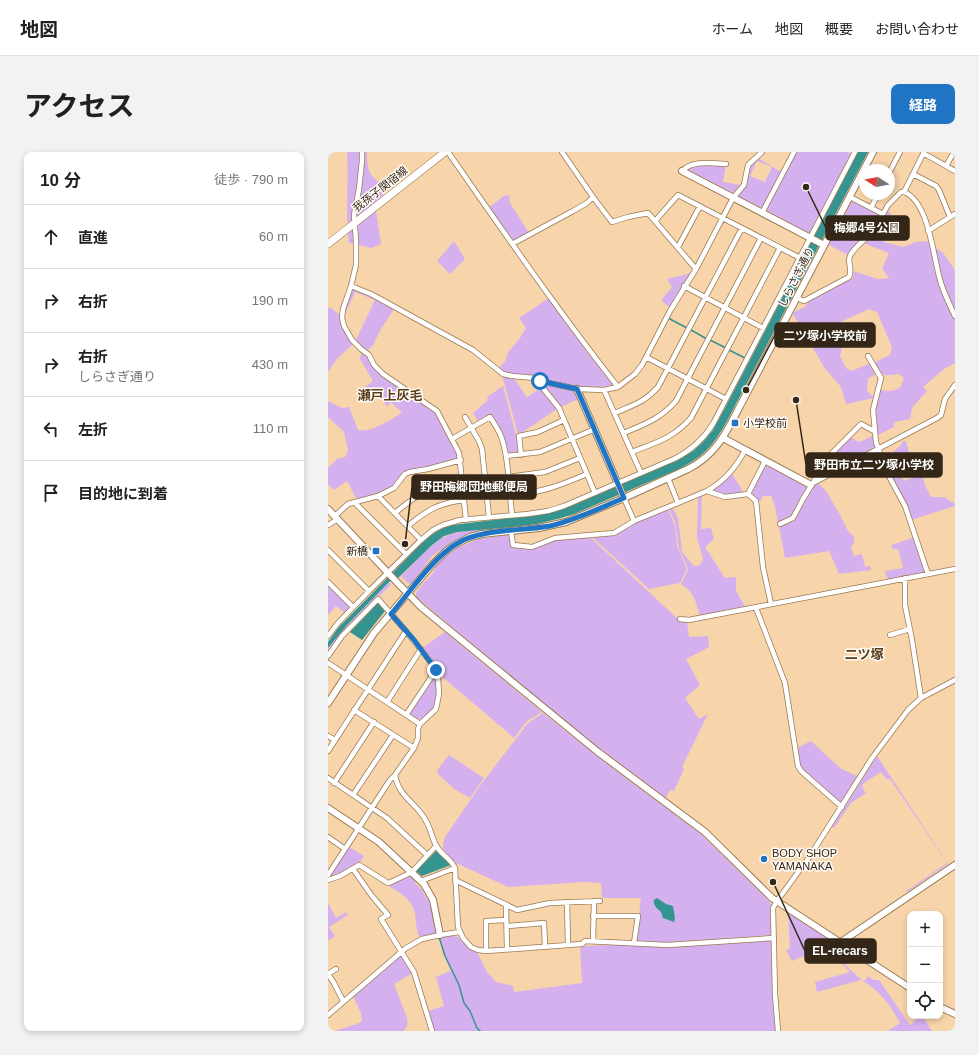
<!DOCTYPE html>
<html lang="ja">
<head>
<meta charset="utf-8">
<style>
	:root { --surface:#fff; --page:#f2f2f2; --text:#202124; --muted:#757577; --line:#e0e0e0; --accent:#1f75c3 }
	body { margin:0; font-family:Helvetica,"Noto Sans JP",sans-serif; background:var(--page); color:var(--text) }
	.controls { position:absolute; right:12px; bottom:12px; display:grid; overflow:hidden; border-radius:8px; box-shadow:0 2px 6px #0003 }
	.controls button { width:36px; height:36px; display:grid; place-items:center; padding:0; border:0; border-bottom:1px solid var(--line); background:var(--surface); color:var(--text); font:20px sans-serif }
	.compass { position:absolute; left:531px; top:12px; width:36px; height:36px; border-radius:50%; background:var(--surface); box-shadow:0 2px 6px #0003; rotate:281deg }
	.stop { position:absolute; width:12px; height:12px; margin:-9px; border:3px solid #1f75c3; border-radius:50%; background:#fff }
	.stop.end { background:#1f75c3; border-color:#fff; box-shadow:0 1px 4px #0008 }
	.list { margin:0; padding:0; list-style:none }
	h2 { display:flex; justify-content:space-between; align-items:center; height:52px; margin:0; padding:0 16px; font-size:17px }
	h2 small { font-size:13px; font-weight:400; color:var(--muted) }
	.list li { display:grid; grid-template-columns:26px 1fr auto; gap:12px; align-items:center; box-sizing:border-box; height:64px; padding:0 16px; border-top:1px solid var(--line) }
	.list b { display:block; font-size:15px; white-space:nowrap }
	.list p { margin:0; font-size:13px; white-space:nowrap; color:var(--muted) }
	.list em { font-size:13px; font-style:normal; color:var(--muted) }
	.icon { flex:none; width:22px; height:22px; fill:none; stroke:currentColor; stroke-width:2; stroke-linecap:round; stroke-linejoin:round }
	.map { position:relative; flex:none; width:627px; height:879px; overflow:hidden; border-radius:8px }
	header { display:flex; align-items:center; gap:24px; box-sizing:border-box; height:56px; padding:0 20px; background:var(--surface); border-bottom:1px solid var(--line) }
	header strong { font-size:19px }
	nav { display:flex; gap:22px; margin-inline-start:auto; font-size:14px }
	.intro { display:flex; align-items:center; justify-content:space-between; box-sizing:border-box; height:96px; padding:0 24px }
	h1 { margin:0; font-size:28px }
	.button { padding:10px 18px; border-radius:8px; background:var(--accent); color:#fff; font-size:14px; font-weight:700 }
	main { display:flex; gap:24px; padding:0 24px }
	aside { flex:1; background:var(--surface); border-radius:8px; box-shadow:0 2px 6px #0003 }
	.map>svg:first-child { display:block }
</style>
</head>
<body>
<header>
<strong>地図</strong>
<nav><a>ホーム</a><a>地図</a><a>概要</a><a>お問い合わせ</a></nav>
</header>
<div class="intro"><h1>アクセス</h1><a class="button">経路</a></div>
<main>
<aside>
<h2>10 分<small>徒歩 · 790 m</small></h2>
<ul class="list">
<li><svg class="icon" aria-label="ahead" viewBox="0 0 24 24"><path d="M12 20V5M6 11l6-6 6 6"/></svg><div><b>直進</b></div><em>60 m</em></li>
<li><svg class="icon" aria-label="right" viewBox="0 0 24 24"><path d="M7 20v-9h11M14 6l5 5-5 5"/></svg><div><b>右折</b></div><em>190 m</em></li>
<li><svg class="icon" aria-label="right" viewBox="0 0 24 24"><path d="M7 20v-9h11M14 6l5 5-5 5"/></svg><div><b>右折</b><p>しらさぎ通り</p></div><em>430 m</em></li>
<li><svg class="icon" aria-label="left" viewBox="0 0 24 24"><path d="M17 20v-9H6M10 6l-5 5 5 5"/></svg><div><b>左折</b></div><em>110 m</em></li>
<li><svg class="icon" aria-label="arrive" viewBox="0 0 24 24"><path d="M6 21V4h12l-3 4 3 4H6"/></svg><div><b>目的地に到着</b></div></li>
</ul>
</aside>
<div class="map">
<svg width="627" height="879" viewBox="0 0 627 879">
	<rect width="100%" height="100%" fill="#f8d4ab"/>
	<path fill="#d5b0ef" fill-rule="evenodd" d="M19 0H39C39 19 41 24 57 35L48 59 53 92 43 96 21 91C17 61 21 30 19 0Z
		M468 0H520L523 2 483 80 480 81 438 58Z
		M430 6 453 20 434 56 409 44 422 14ZM429 9 444 15 437 30 422 24Z
		M371 13 398 14 395 30 413 33 405 41 360 18V17Z
		M181 43 182 51 201 81 185 90 160 56 176 44Z
		M524 49 553 63 546 74 524 96 520 103 501 93Z
		M560 58 566 67 555 86 556 90 575 95 588 90 602 89 605 104 627 166V211L616 217 595 235 599 239 584 256 582 267 567 270 566 272V275L548 284 546 259 551 238 563 239 572 236 576 226 571 222C553 224 555 225 545 211L562 203 564 195 549 160 541 157 510 171 516 184 512 204 518 216 523 219 543 211 549 221 540 227 539 239 546 246 518 252 513 235 496 215 465 162 466 160 477 155 482 148 510 132 523 128 526 124 525 119 550 127 561 126 554 117 561 101 535 91C545 81 554 71 560 58Z
		M126 89 137 107 122 122 109 109Z
		M607 95 616 102 627 118V162L612 125Z
		M364 119 342 156 333 148 344 135 339 127 360 122Z
		M24 136 42 142 66 157 53 177 45 193 41 197 38 199 27 190 47 148 27 140 15 167Z
		M221 146 261 203 288 233 264 236H253L206 225 181 223 170 217 178 208 180 200 192 186 198 176 191 166Z
		M2 155 13 164 26 191 8 208 0 220V156Z
		M35 201 38 202 48 216 105 257 129 300 130 307 81 319 65 335 51 342 29 348 19 329 6 338 0 332V316L9 307 17 305 20 299 16 280 0 265V249L14 256 21 255 30 278C44 281 63 267 74 261L63 250 59 255 54 246 42 238 34 240 38 234 45 229 31 205Z
		M174 223 185 225 199 245 213 236 229 257 192 282H190Z
		M218 232 246 238 250 247 233 255 217 235Z
		M175 234 190 290 191 295 189 301H180L171 276 163 262 150 269 145 261 159 249 160 244 165 241Z
		M546 283 549 296 490 327 504 305 523 285 530 290 534 289Z
		M575 289H578L581 300V305L574 312 571 317 576 329 594 322 597 333 603 345H616L627 352V354L583 368 555 309 573 293Z
		M439 312 478 332 479 336 464 365 450 371 447 354 443 344H435L432 350 424 341 437 313Z
		M404 322 416 341 398 343 387 340V337Z
		M489 330 498 339 511 361 520 379 526 385V391L523 394 526 404 534 402 537 415 542 414 543 418 511 422 501 399 457 406 451 374 464 370 467 367 487 331Z
		M374 343 373 377 383 376 386 387 377 395 397 426 408 425V439L418 456 372 464C368 450 366 440 353 432L360 418 359 414 351 397 347 370 341 357 344 355 350 366 354 400 366 414H370L373 412 375 407 369 386 370 344Z
		M340 357 347 374 349 394 359 417 352 431 321 437 264 385 284 383 293 379 309 370Z
		M160 377 138 383 120 393 104 404 83 432 80 431 73 424C88 410 103 389 123 382 135 378 148 379 160 377Z
		M181 383 183 394 205 397 227 388 262 385 352 469 359 470 361 485 380 484 381 495 358 507 372 533 357 546 371 567 380 562 354 615 356 617 346 639 342 638 338 646 251 581 88 445V441L96 430 99 428 105 421 108 415 117 405 130 396 150 387Z
		M587 385 598 420 560 428 557 419 575 416 570 397H564V393Z
		M61 430 63 433 30 464 0 501C0 486 49 443 61 430Z
		M0 434H1L22 455V457L17 461 8 454 0 463Z
		M117 480 214 560 199 569 186 586 111 522 107 512 94 496Z
		M107 524 109 542 107 556 94 567H88L82 563V561Z
		M215 561 279 612 373 682 442 750 444 755V782L443 783 340 791 308 790 313 746H274L273 732 272 731 256 730 180 735 128 711 115 697V692L117 685 154 631 200 571Z
		M483 589 512 616 531 625 513 651 490 631 472 614 469 596Z
		M121 603 156 626 142 646 126 637 109 621 110 617Z
		M549 604 620 712 579 740 578 739 619 711 562 627H558L553 620 536 631 534 635 538 641 523 651 506 676 504 675Z
		M21 695 36 704 32 711 4 725 2 723Z
		M82 723 87 728V731L94 738 100 749 101 748 95 737 88 729C102 742 107 764 108 782L92 786C88 778 88 770 87 761 85 750 73 740 63 736L62 733Z
		M0 751 8 766 18 760 20 763 1 775 7 784 0 789Z
		M460 760 505 790V792L464 809 458 798 462 796Z
		M122 783 130 785 139 794 149 800 159 820 168 830 185 834 186 840 254 831 252 794 442 788 444 790 445 842 448 879H152L149 876 151 879H105L100 859 116 854 108 825 124 818 132 837C129 825 121 815 116 803 114 797 114 790 110 785Z
		M510 794 517 813 535 829 537 828 540 824 546 828H551L582 873 592 864H600L597 868 604 879H560L572 871C563 853 551 838 533 828L489 840 487 830 522 820 514 812 509 795Z
		M73 803 85 821 66 832 79 866C80 871 80 876 75 879H7L34 870 33 861 25 844Z"/>
	<path fill="#359490" d="M530 0H540L399 269C385 294 376 304 351 317L246 362 233 366 209 372 185 375 129 380 116 384 104 393 70 426 61 430 19 473 0 496V490L11 475 91 394 103 383 113 377 124 373 207 363 241 355 350 308 365 299 375 290 385 278 397 256Z
		M50 451 57 459 34 488 22 480Z
		M108 699 123 713 94 724 88 719Z
		M329 746 338 752 345 754 347 766 346 770 335 766 333 760C329 756 325 754 326 748Z"/>
	<g fill="none" stroke-linecap="round" stroke-linejoin="round">
		<path stroke="#359490" stroke-width="1.5" d="M340 166 359 176
			M363 178 379 187
			M382 188 398 196
			M401 198 417 206
			M110 785 112 788 117 804 131 833 136 851 142 859 149 876 152 879"/>
		<defs>
			<path id="street" d="M34 0V9L31 37 26 63 28 88V113L23 134 15 157 14 166 16 174 24 188 33 197 41 203 46 213 55 222 109 259 131 301 138 368
				M120 0C175 79 230 159 290 235
				M595 1 627 19
				M618 14 626 0
				M354 19C364 8 384 11 398 12
				M561 21 572 0
				M585 22 608 34 611 38 622 65
				M576 40C600 49 605 101 611 124 614 138 621 151 627 164
				M265 45 284 70 300 65 320 61 368 117
				M522 45 555 62 560 53 573 40H576L596 0
				M543 56 550 42
				M434 61 466 0
				M327 69 350 43 472 106
				M600 79 627 62
				M184 92 245 59 259 51 265 45 234 0
				M350 95 372 54
				M23 134 43 142 145 198 175 222 184 224 207 226 212 229 249 237 276 238 290 235 307 222 314 213 342 159 368 117 405 46 416 33 420 13 434 0
				M356 134 435 176
				M469 146 476 149 521 125C525 118 519 111 522 104 526 95 535 90 541 83 547 77 551 69 555 62
				M540 204 553 226 545 258 548 290 557 317 577 354 600 422
				M318 205 398 247
				M212 229 214 235 231 256 267 341
				M276 238 313 321
				M287 261C305 253 317 250 330 235L414 76
				M137 265 151 289 154 297 161 365
				M296 281C317 272 332 267 348 249L433 86
				M124 287 162 265C166 271 170 277 173 284 181 306 181 339 184 363
				M304 300C329 290 344 287 363 266L452 96
				M193 303 191 284 210 280 236 268
				M178 304 212 300 267 277
				M180 325 217 320 252 306
				M340 326 350 351
				M485 331 609 266 613 263 617 247 627 233
				M379 339 397 345 420 342 428 349 435 415 443 452
				M420 342 437 309
				M182 343C212 341 231 334 259 322
				M50 344 93 388
				M296 346 306 369 379 339C396 329 408 316 417 298
				M27 351 78 402
				M67 361C92 340 102 334 135 329
				M7 364 20 352 50 344 66 336 77 322 82 320 100 317 133 308
				M452 372 465 366 475 347 502 303 533 272 546 279
				M0 373 10 367
				M80 374C99 358 111 351 136 348
				M183 379 185 393 204 395 227 386 286 381 306 369
				M0 398 41 439
				M577 426V453L584 488 593 546
				M0 430 25 455
				M428 456 457 531 470 614 473 619 514 655
				M352 467 361 468 627 417
				M562 483 582 477
				M0 484 10 471 41 439 93 388 105 378 115 373 132 368 200 362 220 359 236 354 346 307C364 298 376 287 386 270L527 0
				M0 504 14 484 50 447 78 479 105 513 110 526 111 542 108 557 92 572 90 577V586L86 596 67 623 62 628 0 723
				M0 511 92 572
				M59 550 93 497
				M26 558 86 596
				M78 563 108 518
				M0 584 7 588
				M0 599 78 479
				M67 623C71 646 89 651 98 669 103 677 104 687 109 695 114 703 123 707 127 716L130 775 135 786 143 795 150 798 158 799 254 792 257 789 340 793 446 786
				M0 626 59 666 99 703
				M6 631 46 570
				M25 643 65 583
				M0 685 17 697
				M25 717 44 744 60 763 53 767 86 820 104 879
				M0 728 12 724 31 713 60 731H61L84 720 108 694
				M127 728 189 758 222 751 272 749
				M93 729 127 716
				M239 750 240 793
				M178 754 179 797
				M265 764H310L306 791
				M179 774 216 771 217 794
				M265 789 266 749
				M158 799V769L178 768
				M0 822 6 831 15 849
				M0 822 8 817
				M0 863 78 796 94 787 112 783 131 780
				M450 879 447 842 445 756 449 749 482 704 544 606 580 558 593 546 627 528"/>
			<path id="secondary" d="M354 19 496 93
				M249 237 296 346
				M395 286 483 333
				M0 357 61 422 93 455 270 600 377 680 444 746 582 836
				M0 551 46 481 103 414 118 399 130 391 142 385 154 382 211 376 238 370 296 346 360 317C388 303 398 281 412 254L545 0
				M0 656 51 690 96 732 105 748 112 783
				M513 790 627 713
				M612 855 627 862"/>
			<path id="primary" d="M0 92 117 0"/>
		</defs>
		<use href="#street" stroke="#997952" stroke-width="6"/>
		<use href="#secondary" stroke="#997952" stroke-width="8"/>
		<use href="#primary" stroke="#997952" stroke-width="8"/>
		<use href="#street" stroke="#fff" stroke-width="4.5"/>
		<use href="#secondary" stroke="#fff" stroke-width="6"/>
		<use href="#primary" stroke="#fff" stroke-width="7"/>
	</g>
	<g fill="none" stroke-linecap="round" stroke-linejoin="round">
		<path stroke="#1f75c3" stroke-width="5" d="M108 518 86 488 63 462C83 439 104 406 130 391 153 377 194 379 222 374 248 368 272 356 296 346L249 237 212 229"/>
	</g>
	<g fill="#1f75c3" stroke="#fffbf7" stroke-width="1.5">
		<rect x="403" y="267" width="8" height="8" rx="2"/>
		<rect x="44" y="395" width="8" height="8" rx="2"/>
		<circle cx="436" cy="707" r="4"/>
	</g>
	<g text-anchor="middle" dominant-baseline="central" stroke-width="3" stroke-linejoin="round" paint-order="stroke">
		<g font-size="11" fill="#352717" stroke="#fffbf7">
			<text transform="translate(52 37) rotate(-38)">我孫子関宿線</text>
			<text transform="translate(468 125) rotate(-63)">しらさぎ通り</text>
		</g>
		<g font-size="11" fill="#352717" stroke="#fffbf7" text-anchor="start">
			<text x="415" y="271">小学校前</text>
			<text x="40" y="399" text-anchor="end">新橋</text>
			<text x="444" y="701">BODY SHOP<tspan x="444" dy="13">YAMANAKA</tspan></text>
		</g>
		<g font-size="13" font-weight="bold" fill="#5a3d16" stroke="#fffbf7">
			<text x="62" y="243">瀬戸上灰毛</text>
			<text x="536" y="502">二ツ塚</text>
		</g>
	</g>
	<path fill="none" stroke="#352717" stroke-width="1.5" d="M478 35L498 76M418 238L447 183M468 248L478 313M77 392L84 335M445 730L477 799"/>
	<g fill="#352717" stroke="#fffbf7" stroke-width="1.5">
		<circle cx="478" cy="35" r="4"/>
		<circle cx="418" cy="238" r="4"/>
		<circle cx="468" cy="248" r="4"/>
		<circle cx="77" cy="392" r="4"/>
		<circle cx="445" cy="730" r="4"/>
	</g>
	<g fill="#352717" stroke="#352717" stroke-width="1.5">
		<rect x="498" y="64" width="83" height="24" rx="4"/>
		<rect x="447" y="171" width="100" height="24" rx="4"/>
		<rect x="478" y="301" width="136" height="24" rx="4"/>
		<rect x="84" y="323" width="124" height="24" rx="4"/>
		<rect x="477" y="787" width="71" height="24" rx="4"/>
	</g>
	<g font-size="12" text-anchor="middle" font-weight="bold" fill="#fff">
		<text x="539" y="80">梅郷4号公園</text>
		<text x="497" y="188">二ツ塚小学校前</text>
		<text x="546" y="317">野田市立二ツ塚小学校</text>
		<text x="146" y="339">野田梅郷団地郵便局</text>
		<text x="512" y="803">EL-recars</text>
	</g>
</svg>
<div class="controls">
<button>+</button>
<button>−</button>
<button><svg class="icon" aria-label="locate" viewBox="0 0 24 24"><circle cx="12" cy="12" r="6"/><path d="M12 2v4M12 18v4M2 12h4M18 12h4"/></svg></button>
</div>
<svg class="compass" viewBox="-18 -18 36 36"><path d="M0-13l5 13h-10z" fill="#e53935"/><path d="M0 13l5-13h-10z" fill="#757577"/></svg>
<div class="stop" style="left:212px;top:229px"></div>
<div class="stop end" style="left:108px;top:518px"></div>
</div>
</main>
</body>
</html>
